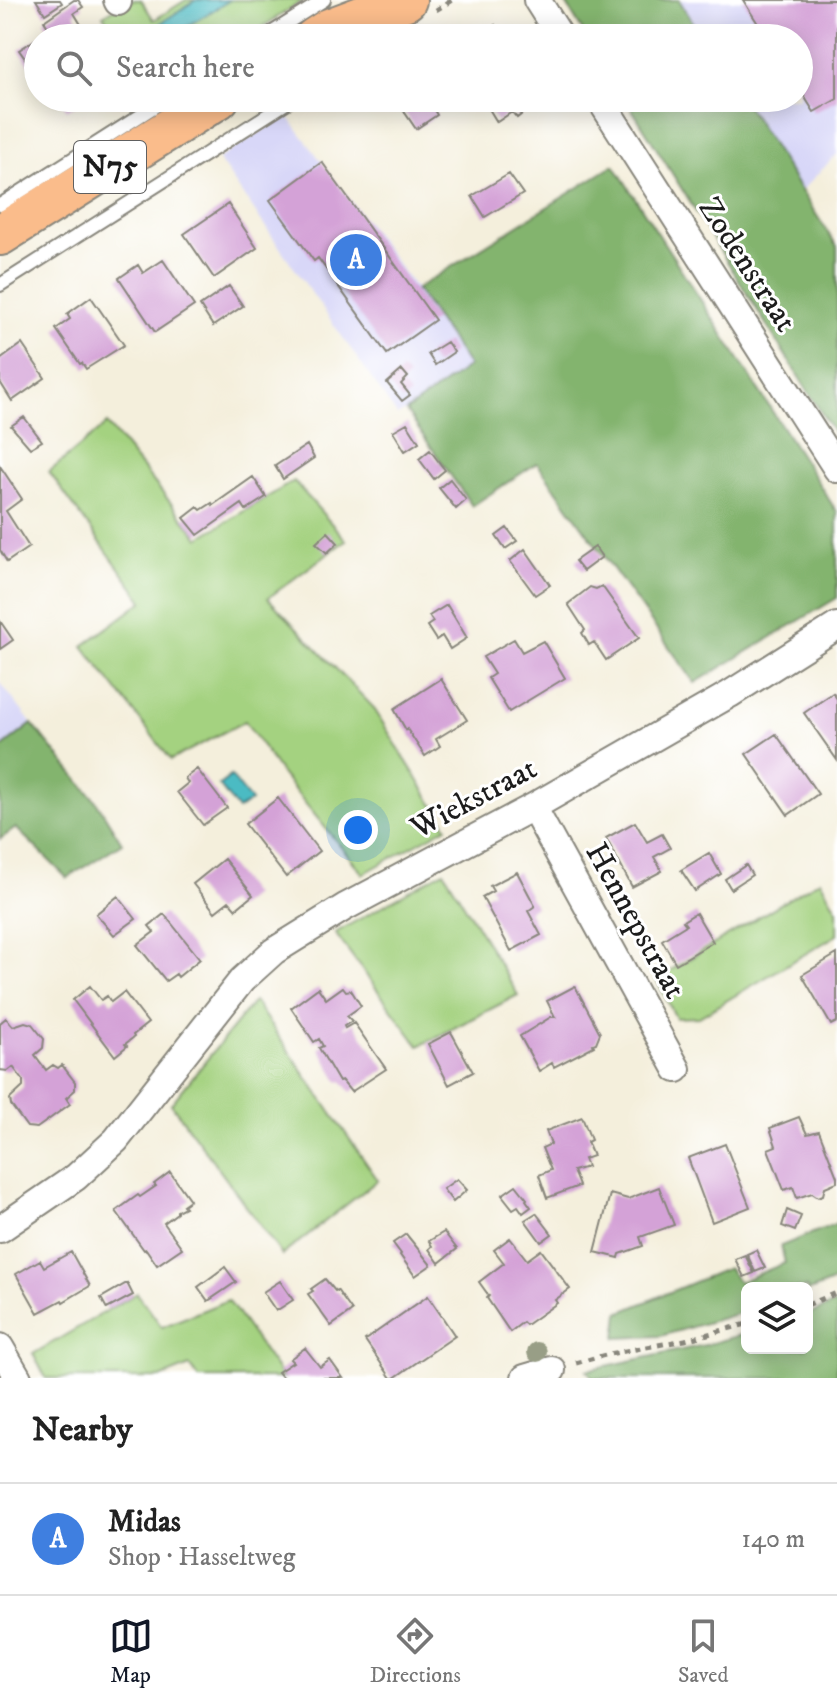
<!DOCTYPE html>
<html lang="en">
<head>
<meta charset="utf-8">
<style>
	:root { --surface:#fff; --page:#f6f6f6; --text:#222; --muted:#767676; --line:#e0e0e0; --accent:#111827 }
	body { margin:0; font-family:"IM FELL DW Pica",serif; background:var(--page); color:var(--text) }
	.controls { position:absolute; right:24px; bottom:24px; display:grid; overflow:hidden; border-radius:12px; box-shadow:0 4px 20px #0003 }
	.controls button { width:72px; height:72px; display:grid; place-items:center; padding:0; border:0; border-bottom:2px solid var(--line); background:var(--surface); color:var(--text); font:40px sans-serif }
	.you { position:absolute; left:358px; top:830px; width:28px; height:28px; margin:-20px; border:6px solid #fff; border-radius:50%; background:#1a73e8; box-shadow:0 0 0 12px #1a73e833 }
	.badge { display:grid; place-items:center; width:52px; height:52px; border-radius:50%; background:var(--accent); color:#fff; font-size:26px; font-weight:700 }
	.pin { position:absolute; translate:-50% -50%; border:4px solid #fff; box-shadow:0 2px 8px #0006 }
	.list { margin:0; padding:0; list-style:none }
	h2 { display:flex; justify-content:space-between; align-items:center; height:104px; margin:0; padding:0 32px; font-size:34px }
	h2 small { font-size:26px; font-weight:400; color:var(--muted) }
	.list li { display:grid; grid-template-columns:52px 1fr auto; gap:24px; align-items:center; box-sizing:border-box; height:112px; padding:0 32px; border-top:2px solid var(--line) }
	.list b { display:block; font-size:30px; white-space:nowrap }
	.list p { margin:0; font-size:26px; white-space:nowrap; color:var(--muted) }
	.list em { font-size:26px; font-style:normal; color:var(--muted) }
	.icon { flex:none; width:44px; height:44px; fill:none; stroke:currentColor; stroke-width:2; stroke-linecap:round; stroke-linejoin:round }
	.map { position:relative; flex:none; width:837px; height:1378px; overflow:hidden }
	.search { position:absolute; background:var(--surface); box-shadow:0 4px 20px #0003; left:24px; right:24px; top:24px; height:88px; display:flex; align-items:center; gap:20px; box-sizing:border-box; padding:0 28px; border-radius:44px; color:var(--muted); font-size:30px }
	.sheet { height:216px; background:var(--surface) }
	nav { display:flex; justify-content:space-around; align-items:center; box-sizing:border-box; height:112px; border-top:2px solid var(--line); background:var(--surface); font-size:22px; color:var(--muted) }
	nav a { display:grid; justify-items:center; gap:4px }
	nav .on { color:var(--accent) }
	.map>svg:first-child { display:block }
</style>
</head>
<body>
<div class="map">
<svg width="837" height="1378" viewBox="0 0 837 1378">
	<rect width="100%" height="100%" fill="#fff"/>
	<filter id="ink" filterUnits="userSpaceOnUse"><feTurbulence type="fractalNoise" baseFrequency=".0125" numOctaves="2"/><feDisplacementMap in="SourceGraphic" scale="16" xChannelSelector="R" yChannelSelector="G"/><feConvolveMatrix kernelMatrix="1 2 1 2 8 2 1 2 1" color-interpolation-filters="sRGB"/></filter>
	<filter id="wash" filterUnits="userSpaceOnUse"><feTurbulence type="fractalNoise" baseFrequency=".006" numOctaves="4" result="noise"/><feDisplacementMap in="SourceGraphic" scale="32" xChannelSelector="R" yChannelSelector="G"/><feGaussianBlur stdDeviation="1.8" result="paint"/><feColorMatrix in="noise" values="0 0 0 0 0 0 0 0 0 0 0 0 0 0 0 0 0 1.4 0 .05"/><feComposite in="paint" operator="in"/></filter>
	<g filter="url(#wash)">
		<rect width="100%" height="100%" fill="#f4efdc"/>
		<path fill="#d8d7f8" d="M679 0H837V154L801 191 742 98H799V38H703Z
			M287 115 416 289 469 366 406 411 397 415 218 159Z
			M0 682 32 724 0 749Z"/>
		<path fill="#a4d280" stroke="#60774e" stroke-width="2" d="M129 0H141L154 20 186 0H196L138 38H118L103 15Z
			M230 0H304L245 38H168Z
			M107 424 199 538 294 481 346 540 268 598 373 707 447 827 363 874 282 775 245 721 171 760 83 646 143 601 49 472Z
			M444 871 518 995 419 1046 335 933Z
			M820 880 837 910V935L699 1017 676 1018 656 979Z
			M254 1001 378 1180 282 1255 171 1104Z
			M137 1293 162 1327 228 1300 283 1378H199L190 1366 160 1378H46L33 1354Z"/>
		<path fill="#83b46e" stroke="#506845" stroke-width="2" d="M564 0H679L703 38H587Z
			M625 98H742L837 247V438Z
			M614 165 837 512V598L695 683 537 463 472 506 406 411 469 366 416 289Z
			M32 724 96 801 122 843 67 878 16 828 0 839V749Z
			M837 1223V1280L807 1292V1288H747V1311L661 1336 616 1338 619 1313 728 1268 739 1282 785 1263 781 1246Z
			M837 1303V1378H593L587 1370 705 1345 747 1333V1348H807V1315Z"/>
		<path fill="#4cbbc3" stroke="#346c70" stroke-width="2" d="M196 0H230L168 38H138Z
			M231 776 251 801 238 810 219 785Z"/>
		<g id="blocks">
			<path fill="#d4a2d7" d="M36 0H60L62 3 45 14Z
				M74 0H78L83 7 74 13 83 28 66 38H38V77L19 50 50 30 44 21Z
				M743 0H837V99L814 112 799 88V38H767Z
				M495 25 503 38H476Z
				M59 98H86L67 110Z
				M395 98H464L454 105 452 101 446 105 441 98 431 105 437 115 416 129Z
				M484 98H520L526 111 517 118 512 112 497 122 483 99Z
				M322 162 435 320 387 354 318 258 314 261 270 200Z
				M509 174 523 194 485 217 472 196Z
				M228 204 257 248 214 278 184 234Z
				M163 260 194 306 155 332 119 278 138 265 143 273Z
				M229 286 243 306 213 326 200 306Z
				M91 297 124 345 86 369 82 363 80 364 56 329 70 319 67 314Z
				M447 342 454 352 435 365 428 354Z
				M22 344 45 378 12 401 0 382V360Z
				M402 370 408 377 401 384 410 395 402 401 387 383Z
				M24 417 42 441 30 448 11 426Z
				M407 423 419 442 405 451 393 431Z
				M307 445 314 458 283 479 275 466Z
				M430 450 445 470 434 479 419 459Z
				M0 466 22 499 6 511 29 547 7 562 0 550Z
				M253 477 266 497 246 510 242 504 198 535 184 518 198 507 201 510 212 503 213 505Z
				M450 479 466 500 456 509 439 488Z
				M507 528 517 541 505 549 496 536Z
				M328 532 338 543 327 553 316 543Z
				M595 547 602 557 583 571 575 561Z
				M525 549 550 585 535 595 510 561Z
				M602 586 639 638 606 660 594 642 589 645 582 633 585 630 568 604 590 587 596 589Z
				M447 605 467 638 450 649 442 636 436 640 427 626 433 622 429 616Z
				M0 621 13 640 0 649Z
				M514 639 522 652 543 641 565 678 509 712 488 678 494 674 483 657Z
				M441 679 467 720 436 739 440 746 425 756 407 729 406 730 394 709Z
				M833 693 837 699V760L804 713Z
				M776 734 818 794 788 815 746 754Z
				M197 769 227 808 203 825 177 792 188 783 185 778Z
				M278 798 319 851 286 877 245 824Z
				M635 822 647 842 662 834 670 848 654 857 662 871 632 887 606 838Z
				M709 853 721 874 695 891 681 870Z
				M224 859 253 895 236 909 229 901 215 912 193 884Z
				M746 865 752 875 731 889 725 879Z
				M517 872 535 906 528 911 541 935 511 951 482 897 493 891 490 886Z
				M118 896 136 919 114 935 96 914Z
				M696 913 713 942 676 964 662 940 686 925 683 921Z
				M164 914 200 959 178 977 176 974 166 981 137 945 154 932 149 926Z
				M837 954V1022L831 1025 802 975Z
				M90 986 101 1000 107 996 111 1002 124 992 148 1023 133 1035 134 1037 125 1044 127 1046 115 1056 73 1000Z
				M575 986 600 1033 596 1043 593 1044 594 1046 554 1067 552 1063 539 1071 520 1036 551 1017H555L547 1001Z
				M343 987 346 991 351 990 361 1006 347 1016 352 1021 344 1026 345 1028 354 1023 386 1069 351 1092 342 1081 339 1082 319 1048 323 1046 319 1039 314 1042 291 1008 318 988 326 999Z
				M6 1018 13 1026 25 1022 32 1024 44 1039 43 1048 35 1055 46 1070 53 1065 58 1068 62 1065 75 1082V1090L66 1098 70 1104 37 1128 27 1127 11 1105 10 1099 23 1087V1080L13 1067 8 1071 0 1070V1023Z
				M451 1032 473 1072 449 1085 428 1044Z
				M582 1117 591 1140 587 1142 593 1156 584 1159 587 1167 573 1171 579 1186 547 1198 539 1175 551 1170 542 1148 551 1144 546 1131Z
				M799 1117 807 1134 819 1131 837 1177V1182L825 1187 823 1195 818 1197 812 1193 797 1198 793 1187 784 1190 768 1149 776 1146 770 1128Z
				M725 1144 750 1207 712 1222 688 1158Z
				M170 1172 190 1200 183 1205 185 1207 177 1211V1213L164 1223 182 1248 157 1265 146 1249 144 1250 116 1211 138 1195 140 1197 156 1186 154 1184Z
				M457 1179 467 1190 453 1202 443 1189Z
				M516 1185 527 1199 526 1200 531 1207 523 1213 518 1206 513 1209 502 1195Z
				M659 1187 674 1225 640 1237 643 1246 620 1254 619 1258 595 1252 610 1194 628 1199Z
				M787 1210 801 1216 795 1231 782 1226Z
				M536 1213 552 1234 541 1242 525 1220Z
				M444 1232 457 1249 439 1263 429 1249 432 1246 429 1241Z
				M406 1234 431 1265 415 1276 400 1255 401 1254 393 1243Z
				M510 1238 527 1260 541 1250 570 1289 555 1300 557 1303 526 1325 523 1322 510 1332 487 1298 489 1296 479 1282 504 1263 494 1250Z
				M756 1250 765 1268 755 1272 747 1254Z
				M71 1252 90 1286 63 1302 62 1300 38 1313 16 1274 40 1260 44 1267Z
				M745 1255 754 1273 744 1277 735 1259Z
				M225 1267 236 1282 208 1301 198 1287Z
				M325 1279 335 1291 337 1290 352 1311 331 1326 308 1294 313 1291 311 1289Z
				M280 1281 293 1300 276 1311 263 1292Z
				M127 1283 133 1295 107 1309 101 1298Z
				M428 1296 455 1336 394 1378H391L365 1340Z
				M305 1348 320 1367 330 1360 343 1378H283L278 1372 293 1362 290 1359Z"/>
		</g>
	</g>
	<g filter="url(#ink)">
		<use href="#blocks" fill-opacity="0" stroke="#88867c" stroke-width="2"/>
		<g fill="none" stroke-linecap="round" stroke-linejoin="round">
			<defs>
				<path id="lane" d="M263 38 324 0
					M0 205 168 98
					M0 285 294 98"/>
				<path id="street" d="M117 0 118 2
					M537 0 561 38
					M599 98 837 469
					M533 807 677 1069
					M0 1229 76 1177 116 1140 242 980 274 951 345 907 533 807 730 694 837 626
					M0 1347 18 1378
					M525 1378 552 1370"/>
				<path id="primary" d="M315 38 329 29 406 0
					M0 235 219 98"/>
			</defs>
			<use href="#lane" stroke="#88867c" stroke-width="16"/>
			<use href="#street" stroke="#88867c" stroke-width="30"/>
			<use href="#primary" stroke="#88867c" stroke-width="44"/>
			<path stroke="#88867c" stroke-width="5" stroke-dasharray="6 6" stroke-linecap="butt" d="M436 10 452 0
				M807 1305 837 1293
				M576 1363 609 1354 685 1340 747 1324"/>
			<use href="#lane" stroke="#fff" stroke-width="12"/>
			<use href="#street" stroke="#fff" stroke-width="26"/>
			<use href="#primary" stroke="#fabc8b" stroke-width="40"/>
		</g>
		<circle fill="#989e86" cx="537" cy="1352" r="10"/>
	</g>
	<g text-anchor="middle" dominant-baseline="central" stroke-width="6" stroke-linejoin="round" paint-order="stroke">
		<rect fill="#fff" stroke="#606060" stroke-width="2" x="74" y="141" width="72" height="52" rx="6"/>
		<g font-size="30" font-weight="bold" fill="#1c1c1c">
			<text x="110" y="167">N75</text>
		</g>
		<g font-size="32" fill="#1c1c1c" stroke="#fff">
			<text transform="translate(747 265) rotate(57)">Zodenstraat</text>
			<text transform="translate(474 799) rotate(-28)">Wiekstraat</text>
			<text transform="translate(635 921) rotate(61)">Hennepstraat</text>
		</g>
	</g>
</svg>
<div class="controls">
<button><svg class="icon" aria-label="layers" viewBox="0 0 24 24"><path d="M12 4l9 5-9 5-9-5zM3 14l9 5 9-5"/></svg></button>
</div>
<div class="you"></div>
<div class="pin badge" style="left:356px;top:260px;background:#3f7fe0">A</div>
<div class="search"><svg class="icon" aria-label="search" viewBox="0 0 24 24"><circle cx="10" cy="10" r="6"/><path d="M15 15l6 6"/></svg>Search here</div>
</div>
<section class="sheet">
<h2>Nearby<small></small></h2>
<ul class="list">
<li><span class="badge" style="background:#3f7fe0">A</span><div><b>Midas</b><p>Shop · Hasseltweg</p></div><em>140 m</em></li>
</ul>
</section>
<nav>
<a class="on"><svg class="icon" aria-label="map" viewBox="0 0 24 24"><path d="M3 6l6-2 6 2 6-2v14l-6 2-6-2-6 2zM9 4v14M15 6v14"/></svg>Map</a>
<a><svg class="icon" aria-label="directions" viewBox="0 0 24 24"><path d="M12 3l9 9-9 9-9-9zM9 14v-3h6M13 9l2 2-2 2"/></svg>Directions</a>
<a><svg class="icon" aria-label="saved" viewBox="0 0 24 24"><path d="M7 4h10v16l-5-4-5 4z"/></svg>Saved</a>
</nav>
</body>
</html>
